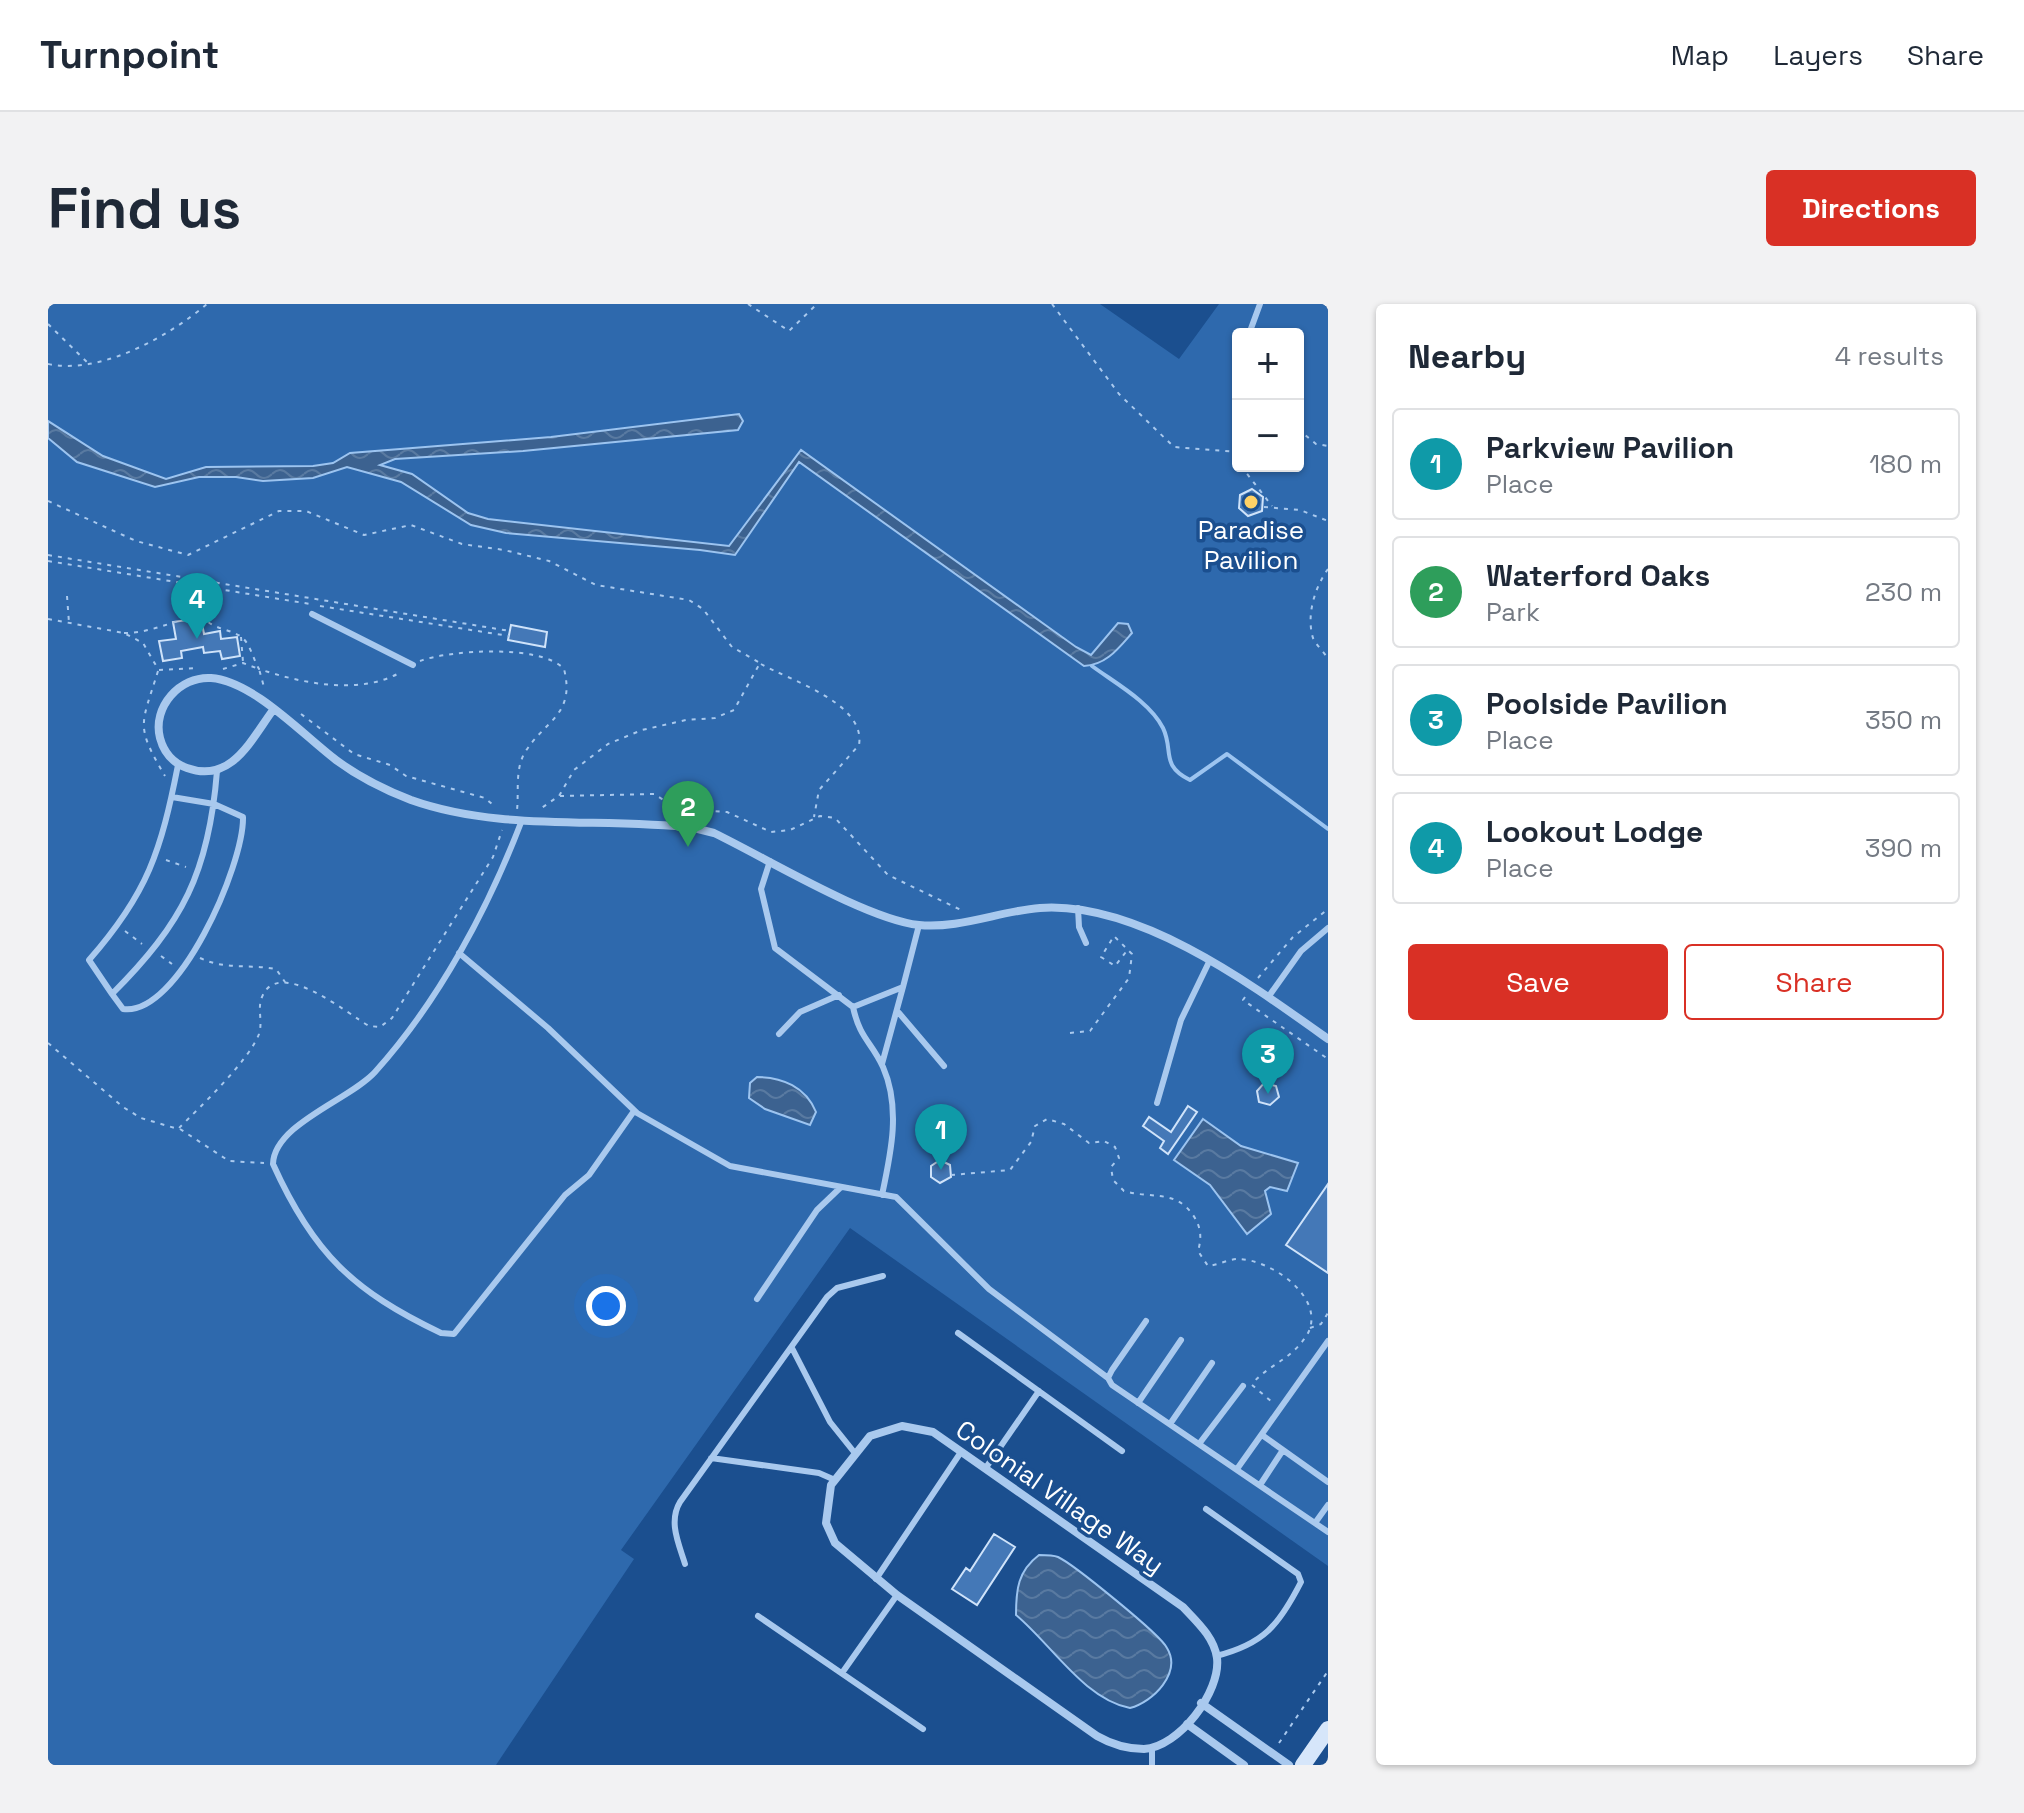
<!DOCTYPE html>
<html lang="en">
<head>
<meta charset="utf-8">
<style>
	:root { --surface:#fff; --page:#f2f2f3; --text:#1f2937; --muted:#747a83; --line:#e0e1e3; --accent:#d93025 }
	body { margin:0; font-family:"Space Grotesk",sans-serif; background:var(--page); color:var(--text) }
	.controls { position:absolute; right:24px; top:24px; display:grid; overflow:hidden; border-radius:8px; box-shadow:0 2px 6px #0004 }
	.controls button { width:72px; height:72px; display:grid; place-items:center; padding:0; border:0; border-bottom:2px solid var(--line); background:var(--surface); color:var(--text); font:40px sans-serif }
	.you { position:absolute; left:558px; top:1002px; width:28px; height:28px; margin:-20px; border:6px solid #fff; border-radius:50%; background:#1a73e8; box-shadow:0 0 0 12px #1a73e833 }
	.badge { display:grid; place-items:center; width:52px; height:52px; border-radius:50%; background:var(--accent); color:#fff; font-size:26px; font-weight:700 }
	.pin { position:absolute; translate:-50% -66px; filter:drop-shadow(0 2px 4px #0008) }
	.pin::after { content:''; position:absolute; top:42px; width:28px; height:24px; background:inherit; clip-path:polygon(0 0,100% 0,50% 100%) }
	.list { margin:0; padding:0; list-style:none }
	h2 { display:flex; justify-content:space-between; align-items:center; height:104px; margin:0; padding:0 32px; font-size:34px }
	h2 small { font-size:26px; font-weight:400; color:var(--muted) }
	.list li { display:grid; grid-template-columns:52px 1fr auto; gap:24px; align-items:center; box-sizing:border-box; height:112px; margin:0 16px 16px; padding:0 16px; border:2px solid var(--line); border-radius:8px }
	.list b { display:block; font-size:30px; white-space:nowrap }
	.list p { margin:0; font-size:26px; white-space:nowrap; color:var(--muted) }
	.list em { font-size:26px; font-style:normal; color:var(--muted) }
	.actions { display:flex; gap:16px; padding:24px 32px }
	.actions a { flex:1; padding:18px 0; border:2px solid var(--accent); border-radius:8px; text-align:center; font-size:28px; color:var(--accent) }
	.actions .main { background:var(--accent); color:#fff }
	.map { position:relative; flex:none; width:1280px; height:1461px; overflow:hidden; border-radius:8px }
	header { display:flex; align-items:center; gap:48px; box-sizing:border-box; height:112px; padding:0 40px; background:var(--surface); border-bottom:2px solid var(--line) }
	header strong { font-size:38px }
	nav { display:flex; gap:44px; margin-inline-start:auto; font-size:28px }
	.intro { display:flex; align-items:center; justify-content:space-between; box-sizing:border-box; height:192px; padding:0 48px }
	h1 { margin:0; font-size:56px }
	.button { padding:20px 36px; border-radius:8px; background:var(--accent); color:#fff; font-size:28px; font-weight:700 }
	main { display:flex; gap:48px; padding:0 48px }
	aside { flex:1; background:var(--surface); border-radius:8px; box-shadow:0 2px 6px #0004 }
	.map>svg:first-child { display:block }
</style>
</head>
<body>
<header>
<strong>Turnpoint</strong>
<nav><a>Map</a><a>Layers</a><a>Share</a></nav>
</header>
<div class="intro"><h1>Find us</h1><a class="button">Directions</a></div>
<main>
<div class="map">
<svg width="1280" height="1461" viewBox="0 0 1280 1461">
	<defs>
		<pattern id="water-waves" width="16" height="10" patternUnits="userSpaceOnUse" patternTransform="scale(2)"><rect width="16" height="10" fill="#3c6290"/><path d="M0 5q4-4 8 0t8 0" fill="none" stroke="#597aa1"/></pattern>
	</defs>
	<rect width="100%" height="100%" fill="#1b4f8f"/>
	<path fill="#2e69ad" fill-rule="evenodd" d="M0 0H1052L1131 55 1171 0H1280V1262L802 924 573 1246 586 1255 448 1461H0ZM1190 30H1250V162H1190Z"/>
	<path fill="url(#water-waves)" stroke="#9cc4f0" stroke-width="2" d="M691 110 695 117 690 126 475 147 347 155 332 161 364 170 420 209 440 215 681 242 753 146 1028 343 1043 351 1070 319 1080 320 1084 329C1070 345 1058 361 1036 362L751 158 687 251 652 246 458 229 423 221 353 178 299 163 265 174 215 177 188 173H151L107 183 29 158 0 134V117L55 152 118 175 158 163 265 162 285 159 302 149 503 133Z
		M709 773C734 773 758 783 768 808L762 821 717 805 701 794 702 779Z
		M1155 815 1193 842 1250 859 1239 887 1222 883 1217 887 1223 910 1199 930 1162 881 1126 856Z
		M991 1251C997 1251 1005 1251 1010 1253 1025 1260 1112 1330 1119 1344 1134 1369 1105 1398 1082 1404 1036 1395 1004 1341 968 1311 968 1285 970 1267 991 1251Z"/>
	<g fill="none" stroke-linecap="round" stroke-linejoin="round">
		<path stroke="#9cc4f0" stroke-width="4" d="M1044 362C1067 379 1102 398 1115 424 1126 447 1112 461 1142 476L1179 450 1280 525"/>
	</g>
	<path fill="#4478b7" stroke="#cfe3fa" stroke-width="2" d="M1204 185 1215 193 1214 207 1200 212 1191 204 1192 191Z
		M153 314 156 330 172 327 173 335 189 333 192 352 174 355 172 347 156 349 155 343 133 347 134 354 115 357 111 337 128 335 125 318Z
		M463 321 499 328 497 343 460 336Z
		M1216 779 1228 782 1231 793 1222 801 1211 798 1209 787Z
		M1140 802 1149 808 1120 850 1112 844 1116 837 1095 822 1101 813 1123 828Z
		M892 856 902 861 903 873 892 879 883 873V862Z
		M1280 880V969L1238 941Z
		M946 1230 967 1243 929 1301 904 1285 918 1264 922 1267Z"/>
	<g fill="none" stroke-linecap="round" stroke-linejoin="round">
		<path stroke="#a9c9ee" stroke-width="2" stroke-dasharray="4 6" stroke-linecap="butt" d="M700 0 741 27 769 0
			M1004 0 1071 90 1126 143 1190 148
			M0 20 41 60
			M0 60C52 71 120 33 159 0
			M1250 125 1268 140 1280 142
			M1187 149 1190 156
			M1193 162 1224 202
			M0 197 88 237 140 251 231 207H258L316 231 363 221 414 240 456 246 501 257 548 281 641 296 655 305 684 343 712 359 686 406 667 414 638 416 594 426 560 440 526 466 511 492 492 505
			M1216 203 1252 206 1280 217
			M0 251 462 327
			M0 257 262 300
			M1280 265C1267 283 1258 311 1265 334 1268 341 1277 349 1280 355
			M19 292 21 319
			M272 302 461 332
			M0 315 76 329 95 339 110 365
			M76 329C104 329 126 316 154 311 164 326 177 323 192 332 202 338 205 355 211 365 253 379 312 392 353 368
			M193 333 195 358
			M372 357C401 346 494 340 516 365 528 412 495 417 476 450 467 467 471 488 469 506
			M713 360C743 377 818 399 811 441L771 486 766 513
			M175 365 195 359 211 365 216 383
			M111 366 149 364
			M110 367C93 422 87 421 117 472
			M253 410 306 450 342 461 358 472 437 494 445 501
			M512 492 606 490 630 505 679 508 723 528 742 526 772 512 787 514 840 571 915 607
			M118 556 138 563
			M77 627 94 640
			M113 652 124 660
			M152 654C177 666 201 660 228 665L237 678
			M1210 674 1245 633 1280 605
			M1197 693 1195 696 1280 755
			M1022 729 1042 727 1081 674 1084 650 1066 632 1053 653 1067 662 1081 644
			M0 739 75 803 93 814 130 825C152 803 200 758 211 730 215 718 209 704 214 693 230 652 300 710 321 722L332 723 344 714 445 553 454 526
			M132 825 181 857 216 859
			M903 871 962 866 983 838 987 822 999 815 1016 820 1041 839 1056 837 1067 843 1071 854 1063 863 1065 876 1076 887C1102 895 1127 885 1145 911 1153 923 1154 933 1150 947L1160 962C1170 961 1181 955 1190 955 1222 955 1280 994 1259 1031 1242 1057 1221 1060 1204 1080
			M1262 1024 1273 1020 1280 1009
			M1204 1081 1224 1098
			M1231 1439 1280 1367"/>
		<path stroke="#a9c9ee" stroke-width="6" d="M1201 30 1212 0
			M264 310 365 361
			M130 461C113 547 100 589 41 656L64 690C135 619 161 568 169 467
			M474 516C440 605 391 697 327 768 303 795 226 820 225 860 265 949 305 987 393 1029L406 1030 517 891 541 871 586 807
			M722 557 713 585 727 644 805 703
			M1030 604 1031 623 1038 639
			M411 649 500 724 589 809 682 862 848 893 941 985 1060 1074
			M64 690 75 705C130 713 196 561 195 513L166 500 124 493
			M1221 692 1253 647 1280 624
			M851 709 896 762
			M731 730 752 708 791 691
			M834 760 855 683
			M1109 799 1133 716 1161 658
			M834 891C843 849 853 804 835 763 823 737 812 735 805 703L855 683 871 621
			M709 995 769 906 792 884
			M1098 1017 1064 1066 1060 1074 1064 1081 1280 1228
			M910 1029 1074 1147
			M744 1044 782 1118 806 1148
			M1090 1099 1133 1036
			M1122 1120 1164 1059
			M1214 1131 1280 1178
			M1151 1140 1195 1082
			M663 1154 771 1169 787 1176
			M937 1165 991 1087
			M1189 1165 1280 1037
			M1212 1181 1235 1146
			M1158 1205 1250 1270 1253 1278C1231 1321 1216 1340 1168 1352
			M1267 1219 1280 1201
			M637 1260C631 1240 620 1218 632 1198L779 993 789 984 835 972
			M828 1275 913 1148
			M710 1312 875 1425
			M794 1369 849 1291
			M1104 1443V1461"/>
		<path stroke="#a9c9ee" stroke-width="8" d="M225 406C203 436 183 480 139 464 125 459 116 449 112 434 104 403 132 372 163 374 205 377 255 431 288 456 311 473 337 486 363 496 453 528 553 513 646 524L666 529C718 554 818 615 871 621 911 625 952 607 992 604 1090 597 1203 680 1280 735
			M854 1122 885 1128 1135 1303C1149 1318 1166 1333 1169 1354 1173 1388 1131 1443 1096 1445 1079 1445 1063 1440 1049 1432L849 1291 787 1239 778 1219 783 1181 822 1132Z
			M1153 1399 1241 1461
			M1139 1420 1196 1461"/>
		<path stroke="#d6e6fa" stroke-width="16" d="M1255 1461 1280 1425"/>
	</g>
	<circle fill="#ffd166" stroke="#1b4f8f" stroke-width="3" cx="1203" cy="198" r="8"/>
	<g text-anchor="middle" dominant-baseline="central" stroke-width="7" stroke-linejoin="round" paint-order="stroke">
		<g font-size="26" fill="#fff" stroke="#1b4f8f">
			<text x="1203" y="226">Paradise<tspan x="1203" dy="30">Pavilion</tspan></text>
		</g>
		<g font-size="26" fill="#fff" stroke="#1b4f8f">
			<text transform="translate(1012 1193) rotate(35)">Colonial Village Way</text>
		</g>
	</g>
</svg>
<div class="controls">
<button>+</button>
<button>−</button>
</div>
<div class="you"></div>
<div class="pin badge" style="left:893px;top:866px;background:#0f9aa8">1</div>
<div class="pin badge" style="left:640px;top:543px;background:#2e9e5b">2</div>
<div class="pin badge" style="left:1220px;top:790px;background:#0f9aa8">3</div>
<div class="pin badge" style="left:149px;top:335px;background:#0f9aa8">4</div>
</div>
<aside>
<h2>Nearby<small>4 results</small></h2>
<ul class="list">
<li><span class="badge" style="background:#0f9aa8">1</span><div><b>Parkview Pavilion</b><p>Place</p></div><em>180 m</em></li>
<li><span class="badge" style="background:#2e9e5b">2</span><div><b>Waterford Oaks</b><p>Park</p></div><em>230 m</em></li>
<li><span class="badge" style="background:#0f9aa8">3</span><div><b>Poolside Pavilion</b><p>Place</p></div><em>350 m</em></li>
<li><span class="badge" style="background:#0f9aa8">4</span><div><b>Lookout Lodge</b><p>Place</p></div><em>390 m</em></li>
</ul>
<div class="actions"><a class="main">Save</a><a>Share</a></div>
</aside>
</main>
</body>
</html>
